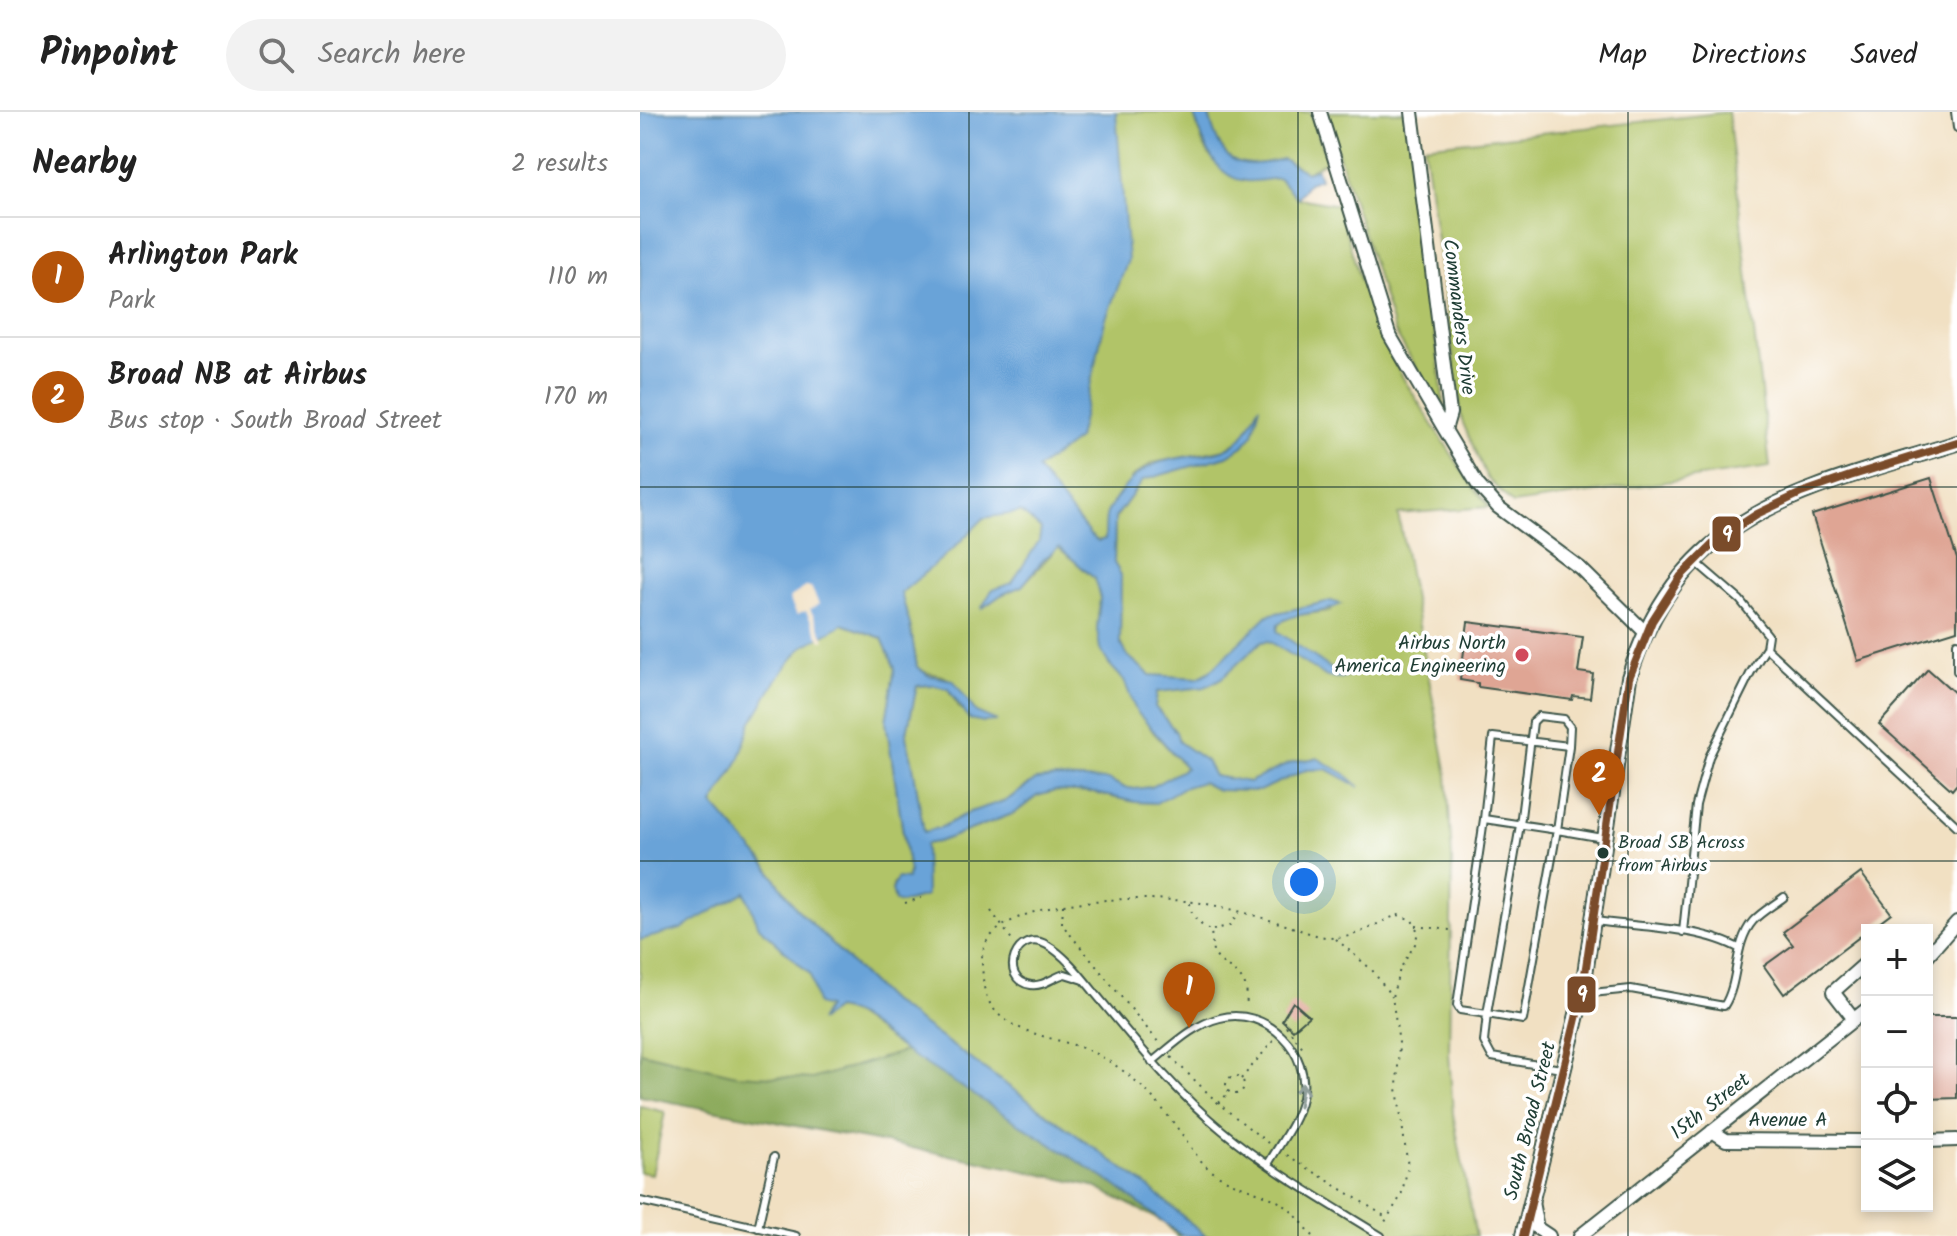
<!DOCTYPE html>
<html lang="en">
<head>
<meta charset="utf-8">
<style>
	:root { --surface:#fff; --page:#f2f2f2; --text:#222; --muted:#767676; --line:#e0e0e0; --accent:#b45309 }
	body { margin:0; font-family:Kalam,sans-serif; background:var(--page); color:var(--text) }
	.controls { position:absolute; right:24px; bottom:24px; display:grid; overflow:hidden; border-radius:0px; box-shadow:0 4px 12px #0003 }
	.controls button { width:72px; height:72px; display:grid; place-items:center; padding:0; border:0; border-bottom:2px solid var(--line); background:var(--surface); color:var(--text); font:40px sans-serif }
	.you { position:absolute; left:664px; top:770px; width:28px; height:28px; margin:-20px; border:6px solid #fff; border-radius:50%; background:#1a73e8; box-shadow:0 0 0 12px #1a73e833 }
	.badge { display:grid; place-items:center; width:52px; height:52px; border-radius:50%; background:var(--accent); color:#fff; font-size:26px; font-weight:700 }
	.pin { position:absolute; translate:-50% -66px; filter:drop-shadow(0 2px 4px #0008) }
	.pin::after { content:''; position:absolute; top:42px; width:28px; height:24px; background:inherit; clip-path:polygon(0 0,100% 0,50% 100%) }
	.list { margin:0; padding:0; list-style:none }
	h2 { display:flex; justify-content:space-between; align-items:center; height:104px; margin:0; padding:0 32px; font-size:34px }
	h2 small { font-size:26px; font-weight:400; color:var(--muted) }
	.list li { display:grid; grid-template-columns:52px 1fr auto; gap:24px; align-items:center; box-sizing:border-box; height:120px; padding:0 32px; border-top:2px solid var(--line) }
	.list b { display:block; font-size:30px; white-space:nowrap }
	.list p { margin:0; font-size:26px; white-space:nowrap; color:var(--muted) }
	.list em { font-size:26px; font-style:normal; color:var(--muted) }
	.icon { flex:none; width:44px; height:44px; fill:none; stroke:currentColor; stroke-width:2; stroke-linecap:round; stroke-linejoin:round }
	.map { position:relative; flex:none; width:1317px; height:1124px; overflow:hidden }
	header { display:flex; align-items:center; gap:48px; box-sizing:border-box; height:112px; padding:0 40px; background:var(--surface); border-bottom:2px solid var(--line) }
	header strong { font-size:38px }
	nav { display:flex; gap:44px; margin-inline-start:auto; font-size:28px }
	.search { width:560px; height:72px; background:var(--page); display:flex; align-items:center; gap:20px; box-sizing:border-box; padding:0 28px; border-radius:44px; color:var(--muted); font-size:30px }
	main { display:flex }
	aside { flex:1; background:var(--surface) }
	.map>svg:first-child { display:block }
</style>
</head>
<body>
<header>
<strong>Pinpoint</strong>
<div class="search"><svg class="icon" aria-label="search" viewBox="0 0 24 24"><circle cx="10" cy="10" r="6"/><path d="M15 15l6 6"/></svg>Search here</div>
<nav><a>Map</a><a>Directions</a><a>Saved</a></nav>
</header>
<main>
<aside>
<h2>Nearby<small>2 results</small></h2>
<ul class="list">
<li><span class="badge">1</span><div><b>Arlington Park</b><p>Park</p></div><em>110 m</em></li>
<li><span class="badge">2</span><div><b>Broad NB at Airbus</b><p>Bus stop · South Broad Street</p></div><em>170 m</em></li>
</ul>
</aside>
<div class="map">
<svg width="1317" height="1124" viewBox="0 0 1317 1124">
	<rect width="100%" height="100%" fill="#fff"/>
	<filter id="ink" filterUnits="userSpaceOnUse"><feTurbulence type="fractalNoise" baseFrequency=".0125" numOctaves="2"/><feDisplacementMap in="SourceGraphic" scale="16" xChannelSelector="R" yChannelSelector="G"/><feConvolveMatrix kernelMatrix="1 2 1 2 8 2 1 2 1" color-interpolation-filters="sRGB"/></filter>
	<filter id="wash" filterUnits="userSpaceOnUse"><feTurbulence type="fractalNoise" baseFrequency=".006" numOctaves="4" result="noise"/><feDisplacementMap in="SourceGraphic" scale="32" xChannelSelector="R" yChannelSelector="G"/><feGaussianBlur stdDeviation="1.8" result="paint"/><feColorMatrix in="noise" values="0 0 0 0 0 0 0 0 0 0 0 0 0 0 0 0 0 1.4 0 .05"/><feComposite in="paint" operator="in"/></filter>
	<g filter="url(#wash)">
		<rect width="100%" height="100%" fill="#f1e0c2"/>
		<path fill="#b1c468" stroke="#68804e" stroke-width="2" fill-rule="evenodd" d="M307 0H553L563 32 571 45 603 69 639 66 657 86 698 93 724 181 729 184 746 234 763 266 832 374 850 395 758 402 807 663 812 747 809 941 813 1002 836 1124H566L506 1073 246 886 156 796 126 753 73 692 119 815 170 862 187 895 180 908 195 897 210 900 265 939 172 967 96 963 0 940V385ZM619 297 603 334 587 344 503 368 475 407 474 451 481 463 480 530 488 544 510 563 558 566 569 560 628 503 691 489 690 499 649 504 638 512 637 519 693 559 712 557 687 565 629 529 621 530 582 566 565 575 517 580 515 595 536 620 539 630 566 649 574 664 609 670 653 650 677 646 716 672 687 657 666 658 619 679 577 678 562 670 542 676 515 691 495 690 454 681 415 679 397 684 375 701 298 730 284 732 286 784 260 791 255 788 252 778 254 770 267 768 269 760 246 609 255 556 242 526 205 513H270L277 555C289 564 291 560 302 564 318 570 326 588 336 600L319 596 308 577 291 573 277 574 266 625 272 648 284 721 302 715 330 700 367 688 389 672 469 668 483 675 495 677 511 675 545 659 546 656 513 620 484 568 469 552 457 517 460 486 455 467 418 435 382 474 361 483 343 496 352 478 372 471 399 429 401 417 381 400 397 357 450 423 458 429 465 427 492 365 512 351 585 337 602 326Z
			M568 0H670L687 49 666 60 643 47C592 60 581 48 568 0Z
			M685 0H767L804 294H799L755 220Z
			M1088 0 1130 355 873 392 847 366 822 309 784 34Z
			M0 994 25 1000 12 1062 0 1060Z"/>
		<path fill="#8caa5c" stroke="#567448" stroke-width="2" d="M265 939 472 1071 498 1081 547 1124H537L524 1110 453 1074 340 1049 0 984V940L96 963 172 967Z"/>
		<path fill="#69a3d8" stroke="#447086" stroke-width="2" fill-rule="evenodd" d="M0 0H476L488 148 465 209 438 327 397 357 450 423 458 429 465 427C465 397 465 402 483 377 518 330 573 356 601 326 609 318 614 303 620 293L613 322 603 334 587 344 503 368 475 406 474 451 481 463 480 530 488 544 510 563 558 566 569 560 628 503 691 489 701 492C681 504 657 498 638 512L637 519 693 558 712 557 715 561 701 566 687 565 629 529 621 530 582 566 565 575 517 580 515 595 536 620 539 630 566 649 574 664 609 670 653 650 677 646 705 662 720 675 687 657 666 658 619 679 577 678 562 670 542 676 516 691 495 690 454 681 415 679 397 684 375 701 298 730 285 732 286 784 260 791 255 789 252 778 257 766 267 767 269 760 246 609 255 556 242 526 203 512 161 536 137 567 111 611 99 648 73 692 126 753 156 796 246 886 506 1073 566 1124H542L472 1071 265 939 227 911 210 900 195 897 179 909 187 895 177 892 170 862 119 815 105 780 41 817 0 828ZM381 400 401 417 399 429 372 471 352 478 341 497 361 483 382 474 404 447 419 435 455 467 460 486 457 517 460 537 469 552 484 568 496 599 546 656 511 675 495 677 483 675 469 668 415 666 396 668 367 688 330 700 302 715 284 720 272 648 266 625 277 574 291 573 308 577 329 607 344 610 357 609 336 600 313 568 288 563 277 555 270 513 261 481 315 435 344 406Z
			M553 0H568C581 48 592 60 643 47L666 60 677 57 680 67 668 71 657 86 639 66C628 67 616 70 606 69 573 66 562 26 553 0Z"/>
		<path fill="#f1e0c2" d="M166 475H171L179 492 170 497 185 527 181 529 166 499 157 503 149 486Z"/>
		<g id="blocks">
			<path fill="#dfa594" d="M1291 366 1317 447V518L1218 549 1172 403Z
				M828 510 943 525 938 560 953 562 950 586 933 584 932 588 838 575V571L820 568Z
				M1288 557 1317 583V672L1312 678 1239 612Z
				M1221 761 1251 801 1144 882 1124 854 1153 833 1143 820Z
				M653 890 669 904 653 918 642 908Z
				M1287 905H1317V986L1287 987Z"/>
		</g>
	</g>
	<g filter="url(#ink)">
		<use href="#blocks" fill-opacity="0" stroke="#3e5549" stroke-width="2"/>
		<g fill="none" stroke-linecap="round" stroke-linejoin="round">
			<defs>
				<path id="service" d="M1315 0 1317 16
					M1317 531V559
					M1126 536 1317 714
					M844 707 817 893 820 898 847 902 880 713 893 610 899 604 924 607 930 615 929 634
					M955 809C998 815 1062 815 1100 837
					M1043 820 1056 693 1069 645 1111 560 1126 536 1128 523 1100 488 1057 451
					M444 868 425 862C413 865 403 875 391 873 357 868 376 815 407 833 425 843 441 864 454 880 495 929 534 979 583 1019 631 1059 688 1091 741 1124
					M942 882 991 877 1084 894C1100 869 1093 832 1113 809 1121 800 1134 793 1144 785
					M512 950C532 934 554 912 580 906 626 894 672 940 662 986 657 1010 640 1031 628 1052
					M921 957 852 945 844 930 847 902 883 908 917 718 844 707 853 625 929 634 917 718 963 726
					M0 1089 156 1124
					M118 1116 134 1045"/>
				<path id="minor" d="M680 0 749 222 805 318
					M772 0 810 301 805 318 838 373 858 395 940 456 1006 521
					M1287 844 1317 810
					M1214 907 1193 880 1227 850
					M1072 1019 1086 1028 1227 1029
					M1287 1029 1317 1028
					M892 1090 897 1116 909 1124
					M940 1124 1227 897"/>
				<path id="tertiary" d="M883 1124 942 882 989 566C1041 396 1168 378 1317 331"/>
			</defs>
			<use href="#service" stroke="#3e5549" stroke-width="10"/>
			<use href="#minor" stroke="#3e5549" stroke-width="16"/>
			<use href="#tertiary" stroke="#3e5549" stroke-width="18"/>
			<path stroke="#3e5549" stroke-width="2" stroke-dasharray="2 6" stroke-linecap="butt" d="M265 791 281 786
				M550 791C551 805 559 813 571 818L573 841C590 863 611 859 606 895
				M423 793 422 811 425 816 519 931
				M351 799 373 829
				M776 814 810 818
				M573 818 590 813 599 801
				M696 827 732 858 752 885
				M646 914 664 937
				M531 945 579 992 628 1031
				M586 973a9 9 0 1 1 18 0a9 9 0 1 1-18 0Z
				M601 967 634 928
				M579 991 588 981
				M647 1043 746 1105
				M673 1124C663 1112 653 1098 639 1090 616 1077 588 1073 568 1056 556 1045 548 1030 538 1017 515 985 490 959 454 941 415 921 345 925 343 865 342 854 340 839 347 829 378 783 510 783 561 791 591 796 620 805 649 814 663 819 680 826 696 826 719 825 737 810 758 803L772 808 778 820 775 832 760 857 752 885 759 931 757 976 768 1055 761 1084 743 1113"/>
			<use href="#service" stroke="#fff" stroke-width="6"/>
			<use href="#minor" stroke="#fff" stroke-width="12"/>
			<use href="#tertiary" stroke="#fff" stroke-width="14"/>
			<defs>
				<path id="bus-1" d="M883 1124 942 882 989 566 1012 509 1041 464 1076 429 1117 402 1161 381 1210 364 1317 331"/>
			</defs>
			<use href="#bus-1" stroke="#fff" stroke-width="14"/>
			<use href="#bus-1" stroke="#7a4b2a" stroke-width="8"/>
		</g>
		<defs><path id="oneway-shaft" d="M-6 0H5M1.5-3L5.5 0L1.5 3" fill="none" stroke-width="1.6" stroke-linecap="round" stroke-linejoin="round" transform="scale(2)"/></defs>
		<use stroke="#8f9e9a" href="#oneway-shaft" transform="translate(661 983) rotate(-81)"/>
	</g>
	<path fill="none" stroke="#1f3d34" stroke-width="2" stroke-opacity="0.55" d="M329 0V1124M658 0V1124M988 0V1124M0 375H1317M0 749H1317"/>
	<circle fill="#d1495b" stroke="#fff" stroke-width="3" cx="882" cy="543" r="8"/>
	<circle fill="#1f3d34" stroke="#fff" stroke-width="3" cx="963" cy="741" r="7"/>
	<g text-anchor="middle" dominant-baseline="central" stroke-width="7" stroke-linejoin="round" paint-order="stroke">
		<g font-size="18" fill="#1f3d34" stroke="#fff" text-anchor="start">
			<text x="978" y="731">Broad SB Across<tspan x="978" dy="23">from Airbus</tspan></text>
		</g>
		<g font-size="20" fill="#1f3d34" stroke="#fff">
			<text transform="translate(818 205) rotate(83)">Commanders Drive</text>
			<text transform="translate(1071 995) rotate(-38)">15th Street</text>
			<text transform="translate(891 1009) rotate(-76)">South Broad Street</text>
			<text x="1148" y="1009">Avenue A</text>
		</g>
		<g font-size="20" fill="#1f3d34" stroke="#fff" text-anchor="end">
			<text x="866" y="532">Airbus North<tspan x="866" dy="23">America Engineering</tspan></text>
		</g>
	</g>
	<g stroke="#fff" stroke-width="3">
		<rect x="1071" y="403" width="31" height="38" rx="8" fill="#7a4b2a"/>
		<rect x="926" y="863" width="31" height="39" rx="8" fill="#7a4b2a"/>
	</g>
	<g font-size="22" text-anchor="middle" font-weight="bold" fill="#fff">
		<text x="1087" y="430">9</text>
		<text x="942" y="890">9</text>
	</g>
</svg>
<div class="controls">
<button>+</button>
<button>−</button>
<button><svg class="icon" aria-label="locate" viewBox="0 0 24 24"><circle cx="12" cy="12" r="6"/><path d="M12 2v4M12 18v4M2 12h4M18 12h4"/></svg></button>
<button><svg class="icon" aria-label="layers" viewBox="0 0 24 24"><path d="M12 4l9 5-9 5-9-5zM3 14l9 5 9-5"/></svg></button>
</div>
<div class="you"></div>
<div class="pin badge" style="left:549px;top:916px">1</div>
<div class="pin badge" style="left:959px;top:703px">2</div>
</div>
</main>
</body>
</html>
